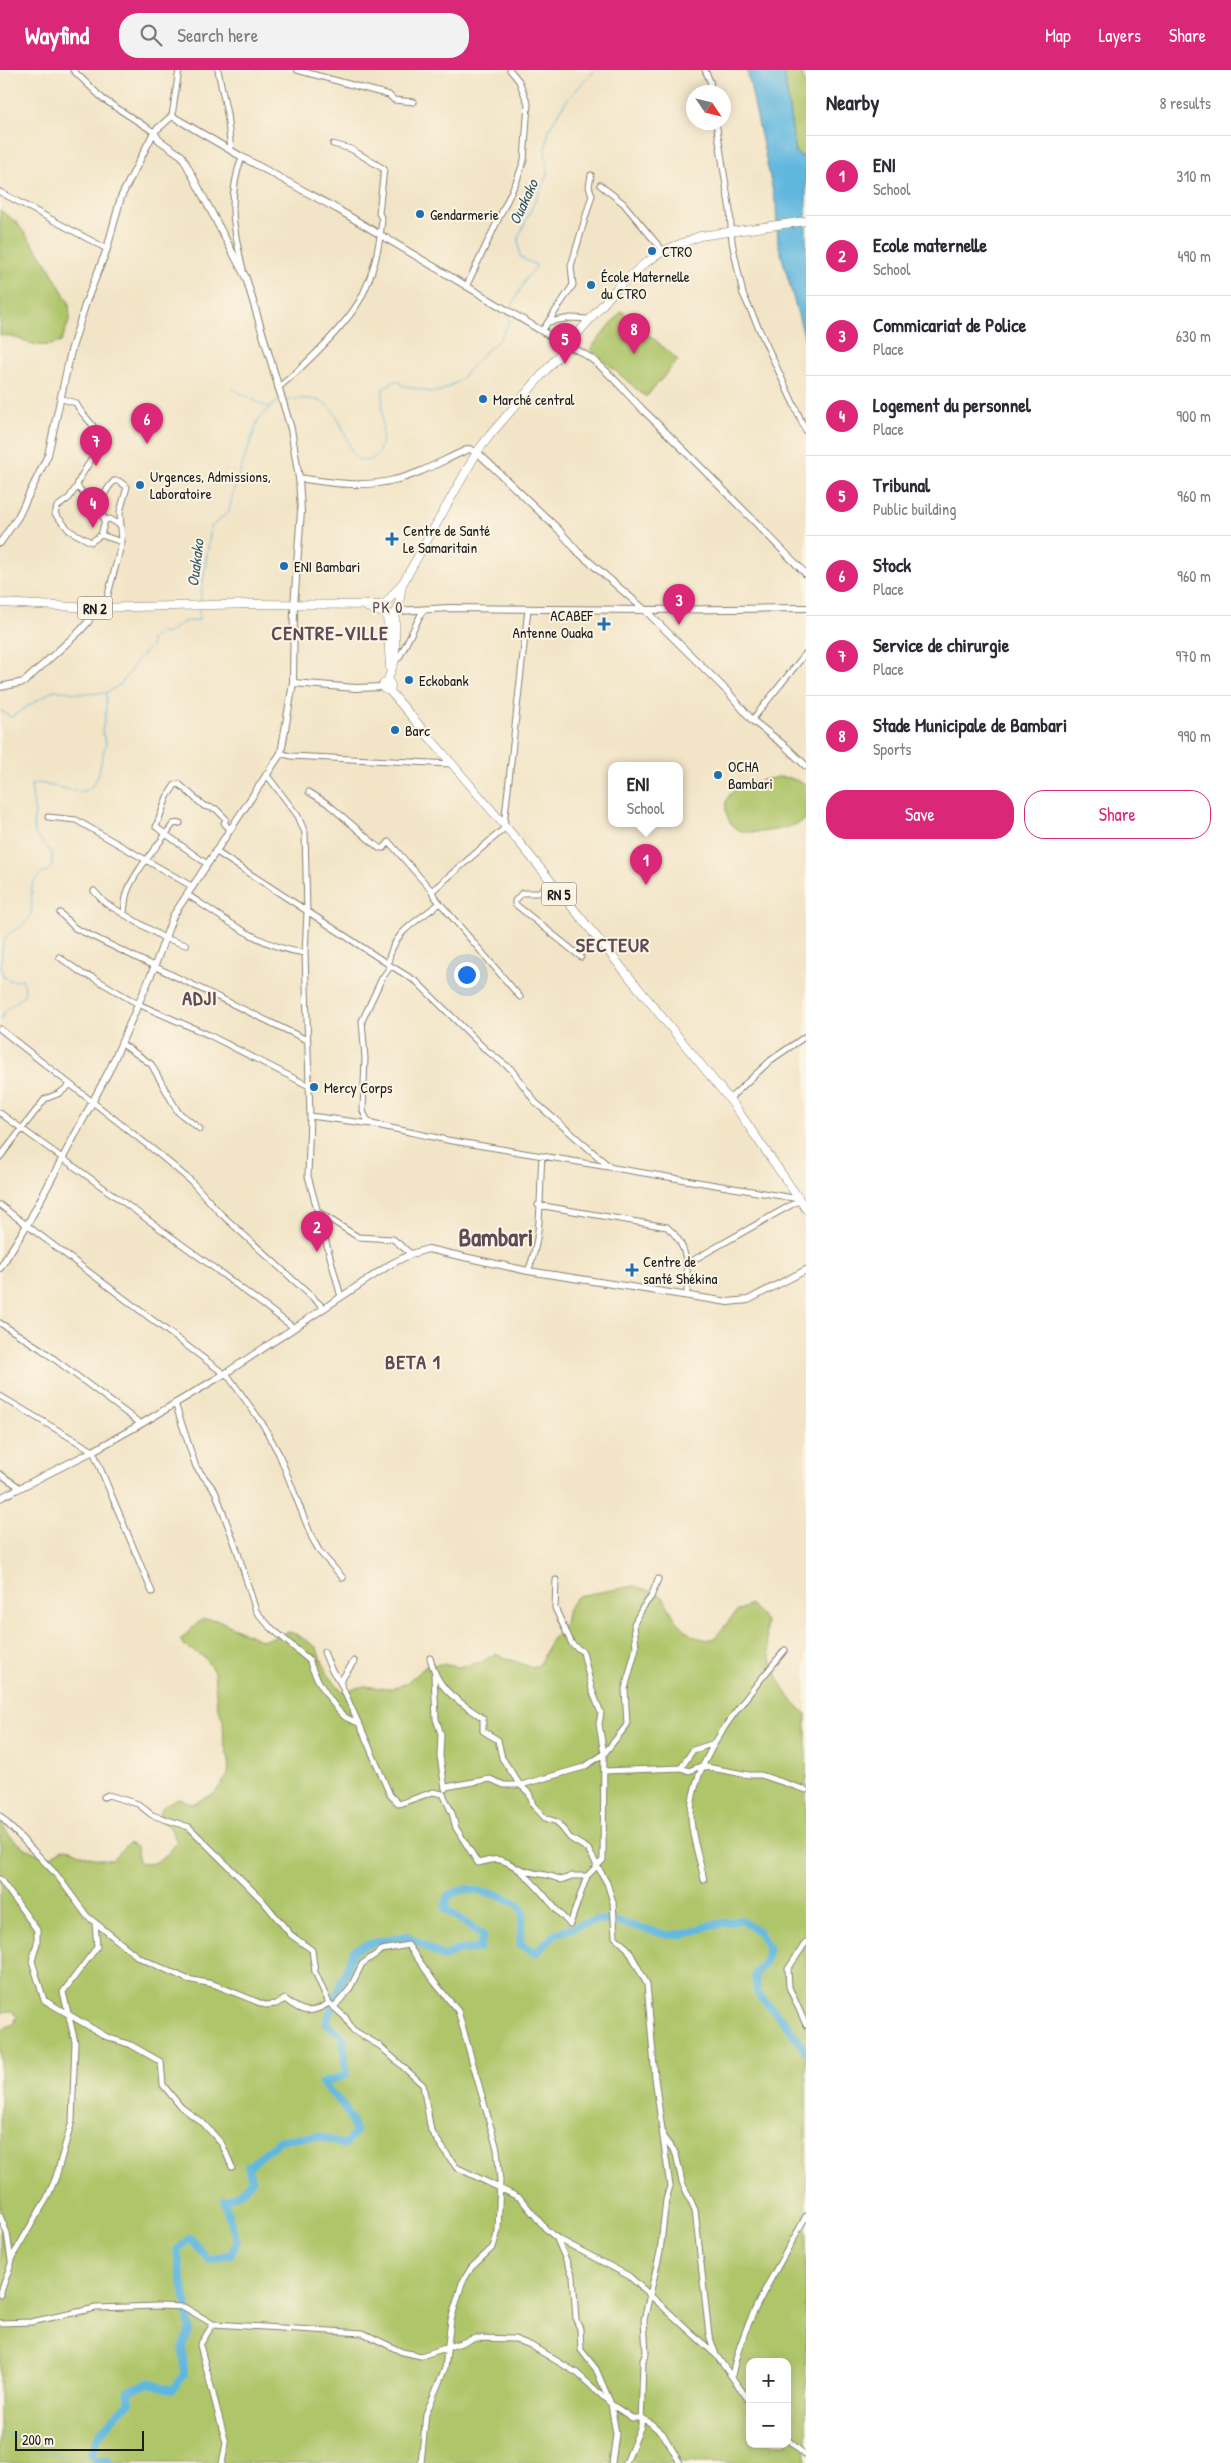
<!DOCTYPE html>
<html lang="en">
<head>
<meta charset="utf-8">
<style>
	:root { --surface:#fff; --page:#f2f2f3; --text:#2b2b33; --muted:#7c7c81; --line:#e1e1e2; --accent:#db2777 }
	body { margin:0; font-family:"Patrick Hand",sans-serif; background:var(--page); color:var(--text) }
	.controls { position:absolute; right:15px; bottom:15px; display:grid; overflow:hidden; border-radius:10px; box-shadow:0 2px 12px #0003 }
	.controls button { width:45px; height:45px; display:grid; place-items:center; padding:0; border:0; border-bottom:1px solid var(--line); background:var(--surface); color:var(--text); font:25px sans-serif }
	.compass { position:absolute; left:686px; top:15px; width:45px; height:45px; border-radius:50%; background:var(--surface); box-shadow:0 2px 12px #0003; rotate:125deg }
	.scale { position:absolute; left:15px; bottom:12px; width:129px; box-sizing:border-box; padding-left:5px; border:2px solid #1c1c1c; border-top:0; font-size:14px; line-height:18px; white-space:nowrap; color:#1c1c1c; -webkit-text-stroke:4px #fcf5e5; paint-order:stroke }
	.you { position:absolute; left:466px; top:904px; width:18px; height:18px; margin:-12px; border:4px solid #fff; border-radius:50%; background:#1a73e8; box-shadow:0 0 0 8px #1a73e833 }
	.badge { display:grid; place-items:center; width:32px; height:32px; border-radius:50%; background:var(--accent); color:#fff; font-size:16px; font-weight:700 }
	.pin { position:absolute; translate:-50% -41px; filter:drop-shadow(0 1px 2px #0008) }
	.pin::after { content:''; position:absolute; top:26px; width:18px; height:15px; background:inherit; clip-path:polygon(0 0,100% 0,50% 100%) }
	.popup { position:absolute; left:608px; top:692px; width:75px; height:65px; box-sizing:border-box; display:grid; place-content:center; border-radius:10px; background:var(--surface); filter:drop-shadow(0 1px 4px #0005); font-size:16px; white-space:nowrap; color:var(--muted) }
	.popup b { font-size:19px; color:var(--text) }
	.popup::after { content:''; position:absolute; left:50%; top:100%; margin-left:-10px; border:10px solid transparent; border-top-color:var(--surface) }
	.list { margin:0; padding:0; list-style:none }
	h2 { display:flex; justify-content:space-between; align-items:center; height:65px; margin:0; padding:0 20px; font-size:21px }
	h2 small { font-size:16px; font-weight:400; color:var(--muted) }
	.list li { display:grid; grid-template-columns:32px 1fr auto; gap:15px; align-items:center; box-sizing:border-box; height:80px; padding:0 20px; border-top:1px solid var(--line) }
	.list b { display:block; font-size:19px; white-space:nowrap }
	.list p { margin:0; font-size:16px; white-space:nowrap; color:var(--muted) }
	.list em { font-size:16px; font-style:normal; color:var(--muted) }
	.actions { display:flex; gap:10px; padding:15px 20px }
	.actions a { flex:1; padding:11px 0; border:1px solid var(--accent); border-radius:20px; text-align:center; font-size:18px; color:var(--accent) }
	.actions .main { background:var(--accent); color:#fff }
	.icon { flex:none; width:28px; height:28px; fill:none; stroke:currentColor; stroke-width:2; stroke-linecap:round; stroke-linejoin:round }
	.map { position:relative; flex:none; width:806px; height:2393px; overflow:hidden }
	header { display:flex; align-items:center; gap:30px; box-sizing:border-box; height:70px; padding:0 25px; background:var(--accent); color:#fff }
	header strong { font-size:24px }
	nav { display:flex; gap:28px; margin-inline-start:auto; font-size:18px }
	.search { width:350px; height:45px; background:var(--page); display:flex; align-items:center; gap:12px; box-sizing:border-box; padding:0 18px; border-radius:20px; color:var(--muted); font-size:19px }
	main { display:flex }
	aside { flex:1; background:var(--surface) }
	.map>svg:first-child { display:block }
</style>
</head>
<body>
<header>
<strong>Wayfind</strong>
<div class="search"><svg class="icon" aria-label="search" viewBox="0 0 24 24"><circle cx="10" cy="10" r="6"/><path d="M15 15l6 6"/></svg>Search here</div>
<nav><a>Map</a><a>Layers</a><a>Share</a></nav>
</header>
<main>
<div class="map">
<svg width="806" height="2393" viewBox="0 0 806 2393">
	<rect width="100%" height="100%" fill="#fcf5e5"/>
	<filter id="ink" filterUnits="userSpaceOnUse"><feTurbulence type="fractalNoise" baseFrequency=".02" numOctaves="2"/><feDisplacementMap in="SourceGraphic" scale="10" xChannelSelector="R" yChannelSelector="G"/><feConvolveMatrix kernelMatrix="1 2 1 2 8 2 1 2 1" color-interpolation-filters="sRGB"/></filter>
	<filter id="wash" filterUnits="userSpaceOnUse"><feTurbulence type="fractalNoise" baseFrequency=".0096" numOctaves="4" result="noise"/><feDisplacementMap in="SourceGraphic" scale="20" xChannelSelector="R" yChannelSelector="G"/><feGaussianBlur stdDeviation="1.12" result="paint"/><feColorMatrix in="noise" values="0 0 0 0 0 0 0 0 0 0 0 0 0 0 0 0 0 1.4 0 .05"/><feComposite in="paint" operator="in"/></filter>
	<g filter="url(#wash)">
		<rect width="100%" height="100%" fill="#f2e4c6"/>
		<path fill="#afc569" stroke="#667042" fill-rule="evenodd" d="M784 0H801L806 16V89L795 82Z
			M0 140 17 153 46 192 69 233 70 249 61 272C32 282 27 267 0 265Z
			M622 241 678 290 646 327 590 279Z
			M779 707 790 708 806 714V749C795 758 757 765 742 761 734 759 729 752 727 745 717 715 760 711 779 707Z
			M634 1516 657 1523 663 1527 675 1549 692 1566 707 1570 715 1568 736 1542 750 1534 766 1551C764 1580 781 1627 806 1644V2393H0V1966L6 1957 14 1954 17 1946 12 1941 0 1942V1751C9 1770 29 1783 50 1787 72 1773 66 1778 87 1786 94 1789 104 1789 112 1790L129 1773 136 1777 139 1792C156 1799 168 1784 177 1772L170 1757 158 1749C160 1736 167 1733 179 1728L192 1734 214 1724 228 1705 229 1689 224 1674 223 1650 217 1635 214 1602 205 1588 185 1576 180 1570 202 1549 218 1550 262 1571 288 1562 296 1564 316 1577 327 1603 342 1621 365 1616 389 1619 397 1617 405 1614 426 1596 442 1594 458 1597 482 1592 495 1584 533 1598 540 1594 550 1572 565 1554 568 1538 578 1526ZM750 2292H787V2374H750Z"/>
		<path fill="#61b7de" stroke="#3e6a7d" d="M747 0H784L795 82 806 89V273L778 173 776 136Z"/>
		<g fill="none" stroke-linecap="round" stroke-linejoin="round">
			<path stroke="#61b7de" stroke-width="1" d="M510 239 527 207 537 196 520 187 518 168 548 103 545 83 549 59 566 31 595 0
				M233 319C245 326 257 332 269 338
				M285 331C336 320 337 348 354 386L358 390C362 390 367 391 370 390 391 382 378 335 384 317L398 310 402 315 430 322 441 321 459 311 486 281 500 269 510 250 508 245
				M200 532 211 457 229 441 234 419 259 348 275 333 281 332
				M0 640 11 647 54 620 84 624 104 623
				M0 950C2 947 4 942 7 939 18 928 31 929 22 909L12 911 3 907C0 897 0 875 7 866 14 858 25 857 30 846 35 836 27 818 36 809 47 796 53 808 52 783L35 764 33 752 35 745 31 715 38 713 81 722 90 718 97 709 106 673 102 661 106 641V623L121 614 139 588 151 577V569L160 563 167 564 183 552 199 550V538
				M0 2362 37 2372 68 2393
				M80 2393 91 2384"/>
			<path stroke="#61b7de" stroke-width="8" d="M109 2393 108 2390H96L91 2384C98 2363 113 2346 130 2332L128 2321 149 2313 172 2320 184 2305 183 2276 190 2259 177 2180 190 2168 209 2190 231 2184 237 2172 224 2131 242 2122 252 2111 248 2097 280 2070 319 2066 344 2075 356 2062 345 2037 322 2013 346 2005 343 1967 326 1953 354 1880 368 1874 407 1866 444 1887 457 1880 479 1879 483 1865 445 1839 448 1825 466 1819 499 1825 518 1834 523 1843 520 1874 536 1883 555 1864 596 1850 623 1853 668 1865 685 1864 711 1855 742 1850 759 1862 769 1879 764 1894 755 1904 757 1923 787 1955 806 1982"/>
		</g>
	</g>
	<g filter="url(#ink)">
		<g fill="none" stroke-linecap="round" stroke-linejoin="round">
			<defs>
				<path id="minor" d="M73 0 103 29 154 62
					M218 0 227 44 231 80
					M297 0 389 25 394 30 414 32
					M705 0 710 11 712 22
					M172 46 179 0
					M716 52 730 141 732 172 743 224 806 361
					M242 87C227 128 233 158 243 199
					M600 115 623 133 663 181
					M0 122 107 179
					M467 215 517 110 524 90 528 34 519 11 510 0
					M548 252 571 248 588 249
					M542 261 573 215 571 196 592 125 589 117 591 105
					M278 318C302 298 351 251 363 224 374 201 380 174 382 149L379 143 384 99 351 79 333 74
					M62 329 76 333C81 345 91 350 97 362 106 378 81 399 77 416
					M102 439 88 429 77 416 69 428 57 437 55 444 70 461 91 472 101 465 122 472
					M105 450C96 437 105 420 114 411H119L127 417 120 442 122 472 106 532 111 537
					M101 465 105 450 110 449 120 455
					M394 590 399 588 423 540
					M752 650 806 583
					M281 683 290 686 452 694
					M266 704 298 746 305 763 307 842 305 883 310 1046 308 1106 341 1227
					M309 722 328 734 379 778H384L389 772 432 821
					M48 747 76 750 193 817
					M504 755 528 539
					M506 757 432 821 434 826 520 927
					M215 781 388 894 417 912 486 980 511 999 536 1033 610 1097
					M207 794 156 757 167 727 175 715 179 714 204 736 216 739 226 749 224 753 230 759
					M550 813 538 823H522L515 831V834L581 887
					M94 821 105 833 164 868 186 875
					M188 825C223 848 262 878 305 883
					M60 843 75 858 307 970
					M124 843C125 836 125 829 127 823 134 801 160 774 173 754L180 753
					M59 887 83 904 92 907 138 934 209 965 309 1016
					M388 894C392 862 416 852 440 833
					M0 959 160 1085 191 1111 220 1143 324 1238
					M122 974 151 994 178 1042 200 1059
					M729 1029 771 990 806 966
					M0 1043 202 1189 293 1257
					M310 1046 372 1054 447 1070 799 1129
					M372 1054 366 1048 363 1041 365 988 362 951 382 908 391 896
					M0 1087 45 1029 60 1023 70 1015
					M0 1135 223 1303
					M538 1135 667 1157C689 1175 688 1198 687 1224
					M320 1143 358 1167 393 1169 411 1184
					M688 1193 800 1130
					M528 1201C543 1166 539 1124 542 1086
					M0 1253 41 1279 141 1354
					M226 1303 262 1353 279 1384 312 1468 320 1482 343 1508
					M0 1326 93 1381 152 1522
					M175 1333 196 1397 215 1421 237 1480 256 1541 269 1556 310 1591C311 1602 335 1639 344 1646 347 1649 354 1651 359 1653L390 1725 399 1734 433 1722 443 1724 452 1743 456 1758 478 1793C484 1792 494 1788 500 1790 525 1795 552 1838 570 1854L587 1806 603 1790 604 1684 599 1654 601 1643 592 1620 583 1582 572 1574 555 1538 556 1510
					M0 1404 19 1417
					M324 1582 331 1599 340 1612
					M430 1588C438 1621 457 1630 483 1648V1661L498 1670 502 1688 520 1715 529 1723 533 1735 545 1748 557 1752 570 1768 588 1779 607 1813 613 1832 615 1867 628 1879 647 1914 655 2008 663 2067 676 2084 682 2112 695 2140 709 2265 716 2285 750 2332
					M354 1591 340 1612 358 1652
					M434 1605 436 1649 441 1664 440 1686 445 1719
					M681 1698 693 1680 715 1673
					M604 1701 681 1698 689 1701 701 1696 749 1705H761L806 1720
					M446 1717 490 1709 504 1715H521L584 1697 604 1684 627 1655 625 1619 636 1578 634 1554 643 1537 651 1527 658 1509
					M104 1727 108 1725 138 1734 152 1745 189 1757 262 1830 291 1865 312 1880 315 1902 329 1933 345 1947 353 1960 380 1976 423 2015 431 2061 456 2097 520 2128 545 2158 555 2167 629 2206 716 2285
					M0 1746 56 1804 87 1846 138 1887 187 1909 213 1914 265 1935 276 1934 285 1929C302 1943 310 1945 329 1933
					M519 1798C535 1806 545 1802 561 1810L572 1806H587
					M0 1809 37 1860V1873L32 1891 44 1930 107 1967 131 1975 161 1992 163 2015 181 2037 204 2054 222 2074 232 2097
					M704 1810C700 1789 691 1766 691 1746 690 1688 750 1623 785 1580
					M806 1872 788 1899 789 1917 806 1955
					M334 1937 349 1920 362 1894 382 1880 408 1875 435 1913 458 1941 497 2079 500 2111 498 2161 493 2177 471 2198 462 2213 451 2250 445 2298 426 2344 421 2393
					M0 2146 7 2163 11 2191
					M556 2167 573 2206 576 2250 580 2259 581 2280 596 2299 611 2334 616 2364 612 2393
					M0 2225 15 2182 47 2128 56 2107 72 2051 75 1972 63 1922 97 1877 95 1853
					M0 2253 31 2252 96 2238 158 2236 184 2237 213 2254 363 2263 402 2282 421 2286 476 2268 515 2269 530 2275 577 2303 611 2334 632 2348H641L649 2352 663 2364 680 2393
					M213 2254 200 2275 226 2373 222 2393
					M732 2306C742 2250 779 2197 806 2146
					M787 2369 806 2386
					M626 2393 641 2356 643 2290 646 2283 644 2250 660 2182 666 2130 670 2116 663 2068"/>
				<path id="tertiary" d="M299 408C331 413 363 418 394 410 419 405 445 389 469 379L477 382 558 459 578 482 645 540 728 622 752 650 785 676 806 696
					M0 473 18 447 48 385 71 281 86 232 107 179 121 127 154 62 172 46 242 87 337 139 567 276C597 285 621 318 642 339 698 393 752 449 806 504
					M398 541 449 538 645 540 806 538
					M293 613 356 618 383 617
					M0 617 24 612 80 561 88 552 94 538
					M0 1198 27 1155 110 999 154 898 173 846 281 683 293 613 294 536 301 441 299 408 291 359 246 208 182 86 159 70 154 62
					M0 1428 93 1381 141 1354 226 1303 391 1194 411 1184 428 1179 528 1201 728 1232 748 1230 806 1200"/>
				<path id="primary" d="M0 533 94 538 252 534 384 535
					M367 537 389 545 395 544 398 539 402 515
					M385 542V534L404 511 477 382 490 365 617 218 644 194 663 181 700 166 806 151
					M387 544 390 597
					M383 616a4 4 0 1 1 8 0a4 4 0 1 1-8 0Z
					M387 612 395 590V544
					M389 620 523 777 734 1035 806 1139"/>
			</defs>
			<use href="#minor" stroke="#878071" stroke-width="7"/>
			<use href="#tertiary" stroke="#878071" stroke-width="8"/>
			<use href="#primary" stroke="#878071" stroke-width="9"/>
			<use href="#minor" stroke="#fff" stroke-width="5"/>
			<use href="#tertiary" stroke="#fff" stroke-width="6"/>
			<use href="#primary" stroke="#fff" stroke-width="8"/>
		</g>
	</g>
	<g fill="#1f6fb2" stroke="#fcf5e5" stroke-width="2">
		<circle cx="420" cy="144" r="5"/>
		<circle cx="652" cy="181" r="5"/>
		<circle cx="591" cy="215" r="5"/>
		<circle cx="483" cy="329" r="5"/>
		<circle cx="140" cy="415" r="5"/>
		<path d="M389.5 461.5h5v5h5v5h-5v5h-5v-5h-5v-5h5z"/>
		<circle cx="284" cy="496" r="5"/>
		<path d="M601.5 546.5h5v5h5v5h-5v5h-5v-5h-5v-5h5z"/>
		<circle cx="409" cy="610" r="5"/>
		<circle cx="395" cy="660" r="5"/>
		<circle cx="718" cy="705" r="5"/>
		<circle cx="314" cy="1017" r="5"/>
		<path d="M629.5 1192.5h5v5h5v5h-5v5h-5v-5h-5v-5h5z"/>
	</g>
	<g text-anchor="middle" dominant-baseline="central" stroke-width="4" stroke-linejoin="round" paint-order="stroke">
		<g fill="#fcf5e5" stroke="#5f5d58" stroke-width="1">
			<rect x="77.5" y="526.5" width="35" height="23" rx="4"/>
			<rect x="541.5" y="812.5" width="35" height="23" rx="4"/>
		</g>
		<g font-size="14" font-weight="bold" fill="#1c1c1c">
			<text x="95" y="538">RN 2</text>
			<text x="559" y="824">RN 5</text>
		</g>
		<g font-size="15" fill="#1c1c1c" stroke="#fcf5e5" text-anchor="start">
			<text x="430" y="144">Gendarmerie</text>
			<text x="662" y="181">CTRO</text>
			<text x="601" y="206">École Maternelle<tspan x="601" dy="17">du CTRO</tspan></text>
			<text x="493" y="329">Marché central</text>
			<text x="150" y="406">Urgences, Admissions,<tspan x="150" dy="17">Laboratoire</tspan></text>
			<text x="403" y="460">Centre de Santé<tspan x="403" dy="17">Le Samaritain</tspan></text>
			<text x="294" y="496">ENI Bambari</text>
			<text x="593" y="545" text-anchor="end">ACABEF<tspan x="593" dy="17">Antenne Ouaka</tspan></text>
			<text x="419" y="610">Eckobank</text>
			<text x="405" y="660">Barc</text>
			<text x="728" y="696">OCHA<tspan x="728" dy="17">Bambari</tspan></text>
			<text x="324" y="1017">Mercy Corps</text>
			<text x="643" y="1191">Centre de<tspan x="643" dy="17">santé Shékina</tspan></text>
		</g>
		<g font-size="16" font-style="italic" fill="#385a6a" stroke="#fcf5e5">
			<text transform="translate(523 132) rotate(-65)">Ouakako</text>
			<text transform="translate(195 493) rotate(-83)">Ouakako</text>
		</g>
		<g font-size="16" letter-spacing="1" fill="#5f4b56" stroke="#fcf5e5">
			<text x="388" y="537">PK 0</text>
		</g>
		<g font-size="20" font-weight="bold" letter-spacing="1" fill="#5f4b56" stroke="#fcf5e5">
			<text x="330" y="562">CENTRE-VILLE</text>
			<text x="613" y="874">SECTEUR</text>
			<text x="200" y="927">ADJI</text>
			<text x="413" y="1291">BETA 1</text>
		</g>
		<g font-size="25" font-weight="bold" fill="#5f4b56" stroke="#fcf5e5">
			<text x="496" y="1167">Bambari</text>
		</g>
	</g>
</svg>
<div class="controls">
<button>+</button>
<button>−</button>
</div>
<svg class="compass" viewBox="-18 -18 36 36"><path d="M0-13l5 13h-10z" fill="#e53935"/><path d="M0 13l5-13h-10z" fill="#7c7c81"/></svg>
<div class="scale">200 m</div>
<div class="you"></div>
<div class="pin badge" style="left:646px;top:815px">1</div>
<div class="popup"><b>ENI</b>School</div>
<div class="pin badge" style="left:317px;top:1182px">2</div>
<div class="pin badge" style="left:679px;top:555px">3</div>
<div class="pin badge" style="left:93px;top:458px">4</div>
<div class="pin badge" style="left:565px;top:294px">5</div>
<div class="pin badge" style="left:147px;top:374px">6</div>
<div class="pin badge" style="left:96px;top:396px">7</div>
<div class="pin badge" style="left:634px;top:284px">8</div>
</div>
<aside>
<h2>Nearby<small>8 results</small></h2>
<ul class="list">
<li><span class="badge">1</span><div><b>ENI</b><p>School</p></div><em>310 m</em></li>
<li><span class="badge">2</span><div><b>Ecole maternelle</b><p>School</p></div><em>490 m</em></li>
<li><span class="badge">3</span><div><b>Commicariat de Police</b><p>Place</p></div><em>630 m</em></li>
<li><span class="badge">4</span><div><b>Logement du personnel</b><p>Place</p></div><em>900 m</em></li>
<li><span class="badge">5</span><div><b>Tribunal</b><p>Public building</p></div><em>960 m</em></li>
<li><span class="badge">6</span><div><b>Stock</b><p>Place</p></div><em>960 m</em></li>
<li><span class="badge">7</span><div><b>Service de chirurgie</b><p>Place</p></div><em>970 m</em></li>
<li><span class="badge">8</span><div><b>Stade Municipale de Bambari</b><p>Sports</p></div><em>990 m</em></li>
</ul>
<div class="actions"><a class="main">Save</a><a>Share</a></div>
</aside>
</main>
</body>
</html>
